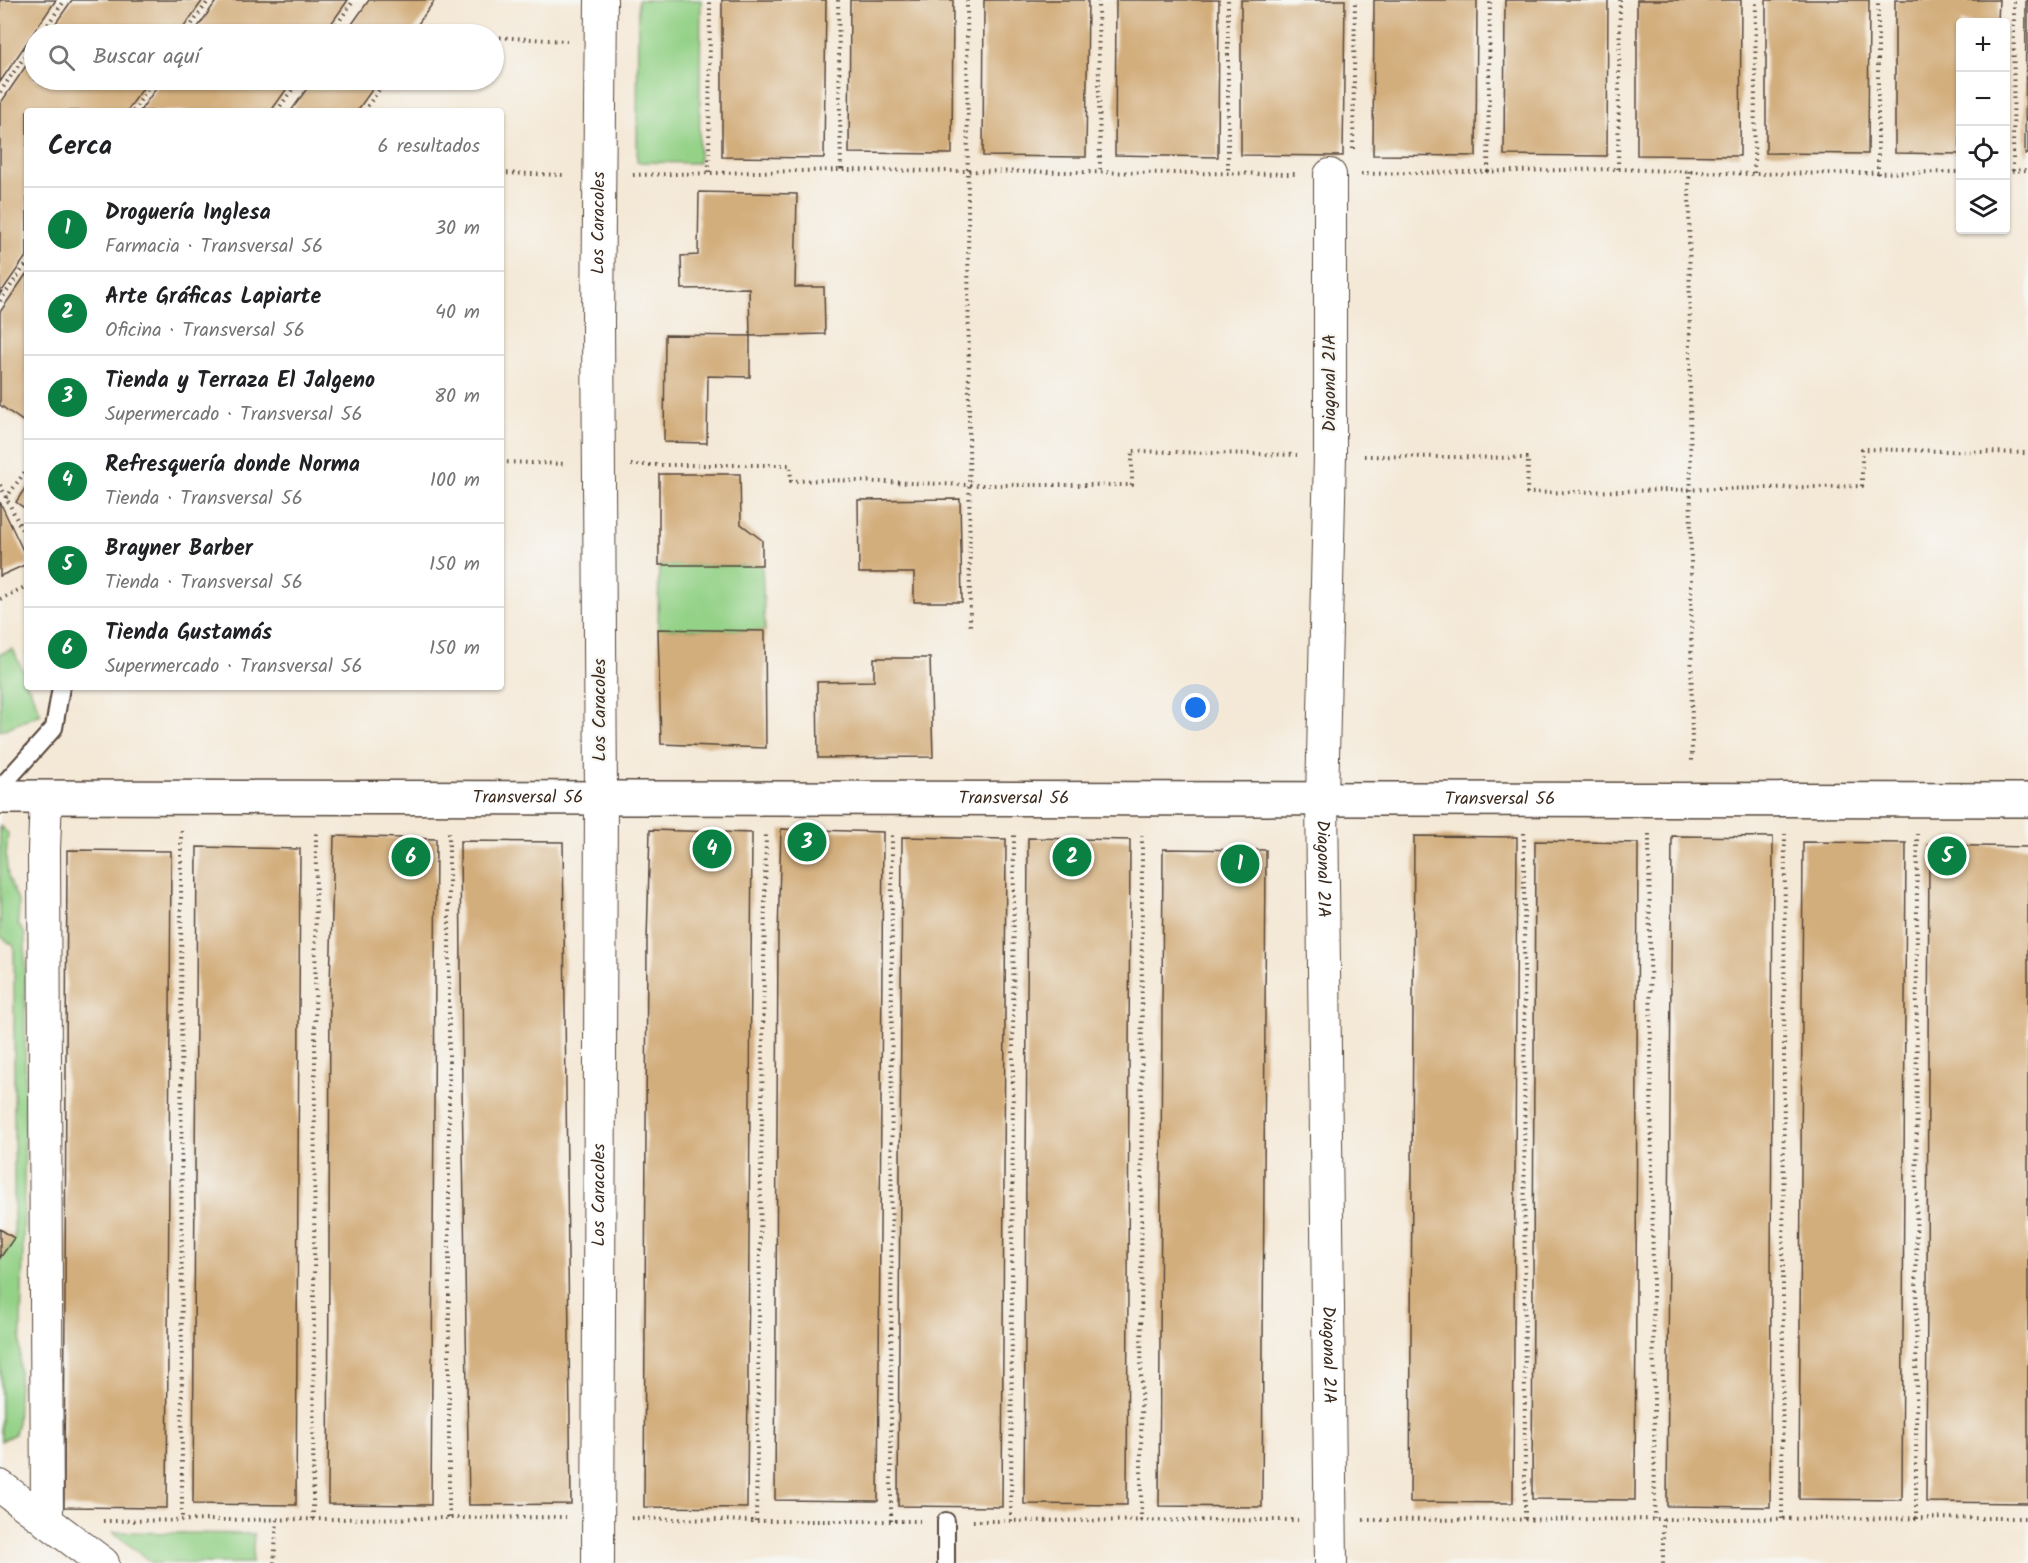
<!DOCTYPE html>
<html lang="es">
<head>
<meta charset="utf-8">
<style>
	:root { --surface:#fff; --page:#f2f2f2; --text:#202124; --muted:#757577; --line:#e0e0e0; --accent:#0b8043 }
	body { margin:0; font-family:Kalam,sans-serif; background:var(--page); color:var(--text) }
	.controls { position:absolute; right:18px; top:18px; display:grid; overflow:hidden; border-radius:6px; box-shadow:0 2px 4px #0004 }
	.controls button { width:54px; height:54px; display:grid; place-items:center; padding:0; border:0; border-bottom:2px solid var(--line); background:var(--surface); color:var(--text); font:30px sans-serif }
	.you { position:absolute; left:1196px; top:708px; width:21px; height:21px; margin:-15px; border:4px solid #fff; border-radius:50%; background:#1a73e8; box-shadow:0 0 0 9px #1a73e833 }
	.badge { display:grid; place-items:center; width:39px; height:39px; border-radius:50%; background:var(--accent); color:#fff; font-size:20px; font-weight:700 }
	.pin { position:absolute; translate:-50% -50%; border:3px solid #fff; box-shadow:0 2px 6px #0006 }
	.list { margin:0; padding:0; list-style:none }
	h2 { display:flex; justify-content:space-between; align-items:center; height:78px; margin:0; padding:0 24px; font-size:26px }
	h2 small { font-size:20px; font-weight:400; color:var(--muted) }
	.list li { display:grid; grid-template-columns:39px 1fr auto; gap:18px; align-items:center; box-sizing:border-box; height:84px; padding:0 24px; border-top:2px solid var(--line) }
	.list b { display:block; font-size:22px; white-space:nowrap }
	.list p { margin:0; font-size:20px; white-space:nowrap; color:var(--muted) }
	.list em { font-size:20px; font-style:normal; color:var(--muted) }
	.icon { flex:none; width:33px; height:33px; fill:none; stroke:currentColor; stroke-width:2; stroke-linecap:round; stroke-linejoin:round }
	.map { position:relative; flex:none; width:2028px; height:1563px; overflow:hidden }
	.search { position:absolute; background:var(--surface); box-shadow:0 2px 4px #0004; left:24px; top:24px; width:480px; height:66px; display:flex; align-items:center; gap:15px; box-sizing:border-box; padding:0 21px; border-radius:33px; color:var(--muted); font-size:22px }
	.panel { position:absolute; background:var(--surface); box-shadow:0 2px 4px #0004; left:24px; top:108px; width:480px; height:582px; border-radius:6px }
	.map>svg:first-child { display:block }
</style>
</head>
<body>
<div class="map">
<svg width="2028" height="1563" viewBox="0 0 2028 1563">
	<rect width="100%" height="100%" fill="#f6f6f2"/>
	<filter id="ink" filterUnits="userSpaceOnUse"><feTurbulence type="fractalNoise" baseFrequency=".0167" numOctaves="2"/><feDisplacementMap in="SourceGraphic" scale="12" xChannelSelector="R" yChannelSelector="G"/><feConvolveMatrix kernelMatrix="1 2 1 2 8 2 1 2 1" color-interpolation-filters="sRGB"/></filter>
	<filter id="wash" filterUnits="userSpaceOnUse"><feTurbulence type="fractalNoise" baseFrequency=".008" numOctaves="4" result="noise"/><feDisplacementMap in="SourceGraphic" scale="24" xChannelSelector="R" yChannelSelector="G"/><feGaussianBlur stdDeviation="1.35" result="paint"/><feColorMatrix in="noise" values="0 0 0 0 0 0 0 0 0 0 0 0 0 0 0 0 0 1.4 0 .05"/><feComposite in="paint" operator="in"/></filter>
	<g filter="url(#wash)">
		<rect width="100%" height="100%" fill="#f4e8d6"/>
		<path fill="#94d288" stroke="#687e53" stroke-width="1.5" d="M638 0H701L699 163 637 162Z
			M659 565H762L765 631 658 629Z
			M13 649 27 681V687H29L41 714 0 731V654Z
			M0 826 8 833 6 858 8 877 19 904 18 924 25 934C26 1098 25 1262 17 1426L15 1434 1 1441 0 1258 14 1238V946L0 936Z
			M113 1532 254 1534 252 1563H152Z"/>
		<g id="blocks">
			<path fill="#d3ae7d" d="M0 0H56L0 82Z
				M72 0H203L179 34H48Z
				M217 0H348L324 34H193Z
				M369 0H435L411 34H345Z
				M722 0H826L824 158 722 157Z
				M850 0H953L952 154 849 153Z
				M984 0H1088L1086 157 983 156Z
				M1116 0H1219L1218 157 1115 155Z
				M1241 0H1345L1343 156 1241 155Z
				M1374 0H1477L1476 156 1373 155Z
				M1505 0H1608L1607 156 1504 155Z
				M1637 0H1741L1740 156 1637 155Z
				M1766 0H1869L1868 154 1766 153Z
				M1895 0H1999L1998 22H1960V154L1895 153Z
				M2026 0H2028V154H2025Z
				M34 54V80H149L127 111H27V255L0 294V104Z
				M162 80H293L271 111H140Z
				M313 80H379L357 111H291Z
				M699 192 797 194 795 287H824L825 334 750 336 749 288 682 289 681 256 698 255Z
				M27 273V424L0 405V312Z
				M665 335 750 336V377L708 376 707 443 664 442Z
				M659 474H740L741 524 762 540V565H659Z
				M27 485V510L16 502Z
				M960 499 962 602H914V573H859L858 500Z
				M0 502 27 559V564L0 576Z
				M658 629 765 631 766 748 661 744Z
				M874 658H930L933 757 818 758 817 682 874 681Z
				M781 829 883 832 878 1501 775 1500 778 935Z
				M650 830 752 833 747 1508 644 1507 647 941Z
				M334 836 436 839 431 1505 328 1504 330 987Z
				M1414 836 1517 837 1513 1503 1410 1502Z
				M1672 836 1773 837 1770 1507 1667 1506Z
				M902 837 1006 839 1002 1507 898 1506Z
				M1028 838 1130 840 1127 1505 1024 1504Z
				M460 841 563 842 571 1504 469 1505 462 1088Z
				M1535 841 1638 843 1635 1500 1532 1499Z
				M1803 842 1906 843 1902 1500 1799 1499Z
				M1929 845 2028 847V1503L1926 1502Z
				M197 847 300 849 296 1505 193 1504Z
				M1163 849 1266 850 1262 1507 1159 1506Z
				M67 850 171 851 167 1508 64 1507Z
				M0 1229 14 1238 0 1258Z"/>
		</g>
	</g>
	<g filter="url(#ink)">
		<use href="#blocks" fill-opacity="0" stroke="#57463a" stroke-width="1.5"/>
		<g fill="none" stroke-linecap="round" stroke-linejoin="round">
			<defs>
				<path id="service" d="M0 788 54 728 61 687
					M946 1521V1563"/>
				<g id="minor">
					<path id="s1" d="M1330 175V455L1322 799 1331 1563"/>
					<path d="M46 797 44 849 47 1522"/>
					<path d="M0 1486 103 1563"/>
					<path id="s2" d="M598 1563 601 798 598 322 601 0"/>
				</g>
				<g id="tertiary">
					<path id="s3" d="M0 797 2028 800"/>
				</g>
			</defs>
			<use href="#service" stroke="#57463a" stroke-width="20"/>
			<use href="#minor" stroke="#57463a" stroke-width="34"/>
			<use href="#tertiary" stroke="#57463a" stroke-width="36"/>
			<path stroke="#57463a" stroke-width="4" stroke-dasharray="1.5 4.5" stroke-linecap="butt" d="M838 0 841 170
				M967 0 970 630
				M1098 0 1100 172
				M1228 0V173
				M41 34 65 0
				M185 34 209 0
				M330 34 354 0
				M417 34H428
				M494 37 567 41
				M0 92 34 43
				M133 111 154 80
				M277 111 299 80
				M364 111 386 80
				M1353 149 1355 0
				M1618 169 1620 0
				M1689 171 1692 765
				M2006 171 2028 170
				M2013 171 2014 0
				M709 172 710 0
				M1488 172 1490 0
				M501 173 565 175
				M1754 173 1756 0
				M1361 174 1618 169 1754 174 1960 172
				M1878 174V0
				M633 175 841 170 1297 174
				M0 301 27 263
				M1364 456 1528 458 1527 493 1862 486V449L2028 453
				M501 462 567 464
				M631 465H790L791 481 828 480 968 485H1132V451L1297 455
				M0 485 27 540
				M6 498 27 469
				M0 599 27 586
				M181 831 182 1520
				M1524 833 1525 1520
				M1649 834 1655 1519
				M449 1518V831
				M631 1518 756 1521H920
				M313 1519 316 831
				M1782 1519 1785 834
				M1916 1519 1917 834
				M1363 1520 2028 1518
				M103 1521 566 1517
				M756 1521 766 832
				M891 1521 892 832
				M973 1521 1298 1520
				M1011 1521 1014 832
				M1141 1521 1142 833
				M274 1563 277 1520
				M1663 1563V1519"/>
			<use href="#service" stroke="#fff" stroke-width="16"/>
			<use href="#minor" stroke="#fff" stroke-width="32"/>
			<use href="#tertiary" stroke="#fff" stroke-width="33"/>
		</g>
	</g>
	<g text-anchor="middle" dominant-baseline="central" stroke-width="4.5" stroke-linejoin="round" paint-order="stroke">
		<g font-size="18" fill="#3b2a1e" stroke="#f6f6f2">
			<text stroke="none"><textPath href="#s2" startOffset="1340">Los Caracoles</textPath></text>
			<text transform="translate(1330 383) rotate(-90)">Diagonal 21A</text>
			<text transform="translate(600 710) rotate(-90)">Los Caracoles</text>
			<text stroke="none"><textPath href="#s3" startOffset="528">Transversal 56</textPath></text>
			<text stroke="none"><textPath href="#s3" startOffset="1014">Transversal 56</textPath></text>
			<text stroke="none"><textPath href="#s3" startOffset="1500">Transversal 56</textPath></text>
			<text stroke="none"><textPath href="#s1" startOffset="694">Diagonal 21A</textPath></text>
			<text stroke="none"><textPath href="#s2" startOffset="368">Los Caracoles</textPath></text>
			<text stroke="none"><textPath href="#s1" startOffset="1180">Diagonal 21A</textPath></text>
		</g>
	</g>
</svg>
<div class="controls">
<button>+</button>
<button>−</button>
<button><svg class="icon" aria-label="locate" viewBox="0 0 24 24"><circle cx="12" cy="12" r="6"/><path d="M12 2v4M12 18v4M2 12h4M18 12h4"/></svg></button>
<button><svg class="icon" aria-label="layers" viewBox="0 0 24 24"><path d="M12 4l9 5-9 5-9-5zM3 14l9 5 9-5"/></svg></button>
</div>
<div class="you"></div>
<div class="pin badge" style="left:1240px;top:864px">1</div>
<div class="pin badge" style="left:1072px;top:857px">2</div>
<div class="pin badge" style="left:807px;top:842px">3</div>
<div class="pin badge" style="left:712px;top:849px">4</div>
<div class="pin badge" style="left:1947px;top:856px">5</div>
<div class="pin badge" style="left:411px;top:857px">6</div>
<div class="search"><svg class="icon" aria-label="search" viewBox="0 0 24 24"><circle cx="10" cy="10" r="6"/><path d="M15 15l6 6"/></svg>Buscar aquí</div>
<section class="panel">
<h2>Cerca<small>6 resultados</small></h2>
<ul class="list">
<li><span class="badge">1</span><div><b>Droguería Inglesa</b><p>Farmacia · Transversal 56</p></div><em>30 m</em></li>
<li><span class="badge">2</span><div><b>Arte Gráficas Lapiarte</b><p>Oficina · Transversal 56</p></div><em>40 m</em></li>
<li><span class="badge">3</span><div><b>Tienda y Terraza El Jalgeno</b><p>Supermercado · Transversal 56</p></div><em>80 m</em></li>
<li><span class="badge">4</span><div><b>Refresquería donde Norma</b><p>Tienda · Transversal 56</p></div><em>100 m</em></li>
<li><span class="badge">5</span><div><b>Brayner Barber</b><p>Tienda · Transversal 56</p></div><em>150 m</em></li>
<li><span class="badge">6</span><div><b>Tienda Gustamás</b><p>Supermercado · Transversal 56</p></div><em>150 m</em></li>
</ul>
</section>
</div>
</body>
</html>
